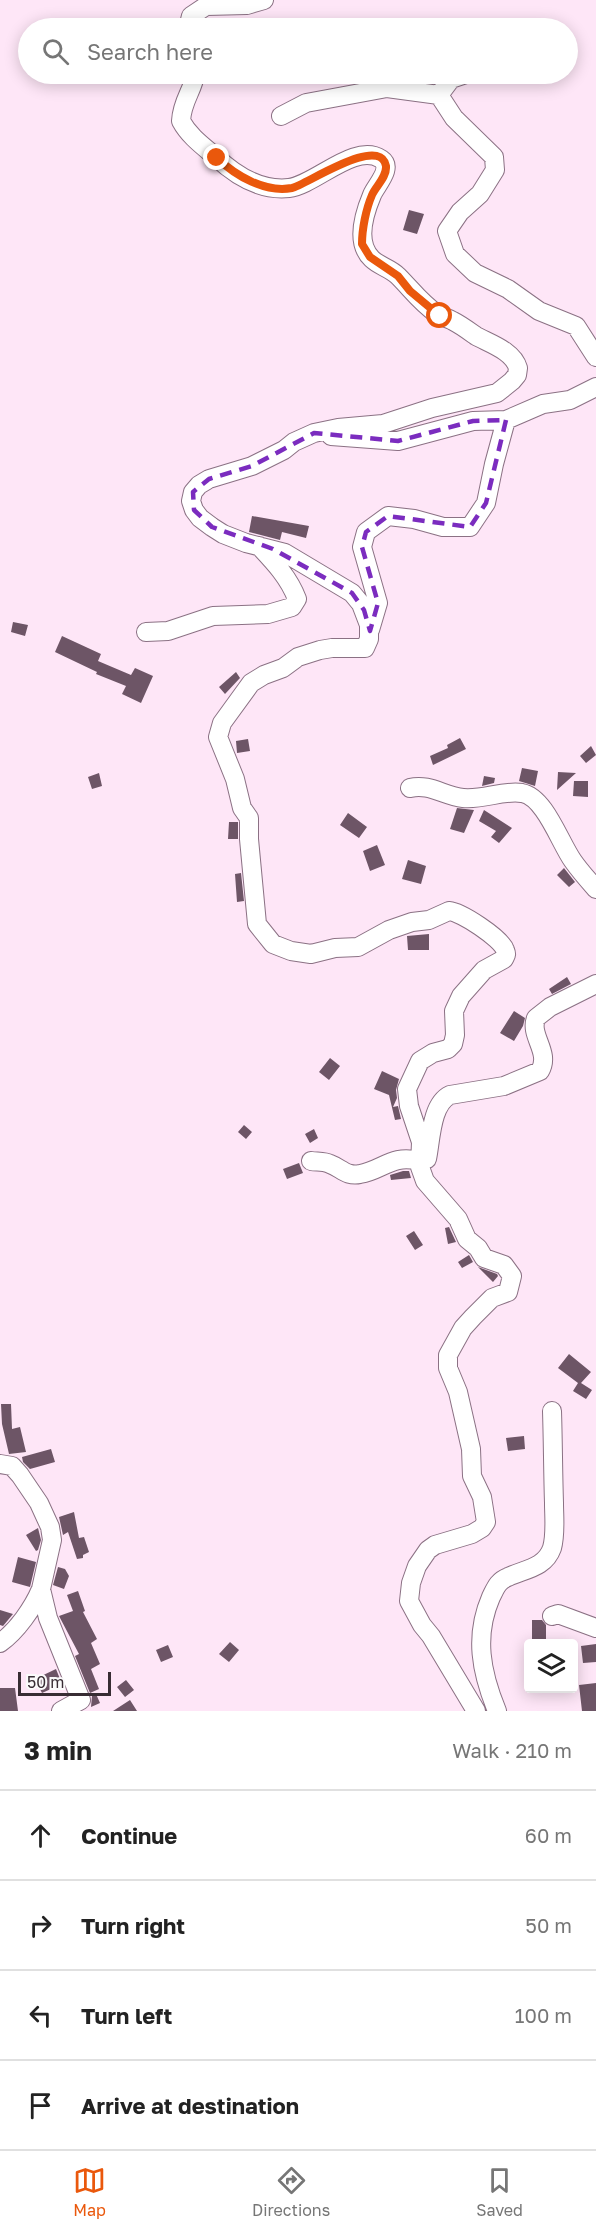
<!DOCTYPE html>
<html lang="en">
<head>
<meta charset="utf-8">
<style>
	:root { --surface:#fff; --page:#f6f6f6; --text:#222; --muted:#767676; --line:#e0e0e0; --accent:#ea580c }
	body { margin:0; font-family:"Golos Text",sans-serif; background:var(--page); color:var(--text) }
	.controls { position:absolute; right:18px; bottom:18px; display:grid; overflow:hidden; border-radius:6px; box-shadow:0 3px 15px #0003 }
	.controls button { width:54px; height:54px; display:grid; place-items:center; padding:0; border:0; border-bottom:2px solid var(--line); background:var(--surface); color:var(--text); font:30px sans-serif }
	.scale { position:absolute; left:18px; bottom:15px; width:93px; box-sizing:border-box; padding-left:6px; border:3px solid #382d34; border-top:0; font-size:16px; line-height:21px; white-space:nowrap; color:#382d34; -webkit-text-stroke:4px #fbfbfb; paint-order:stroke }
	.stop { position:absolute; width:18px; height:18px; margin:-14px; border:4px solid #ea580c; border-radius:50%; background:#fff }
	.stop.end { background:#ea580c; border-color:#fff; box-shadow:0 2px 6px #0008 }
	.list { margin:0; padding:0; list-style:none }
	h2 { display:flex; justify-content:space-between; align-items:center; height:78px; margin:0; padding:0 24px; font-size:26px }
	h2 small { font-size:20px; font-weight:400; color:var(--muted) }
	.list li { display:grid; grid-template-columns:39px 1fr auto; gap:18px; align-items:center; box-sizing:border-box; height:90px; padding:0 24px; border-top:2px solid var(--line) }
	.list b { display:block; font-size:22px; white-space:nowrap }
	.list em { font-size:20px; font-style:normal; color:var(--muted) }
	.icon { flex:none; width:33px; height:33px; fill:none; stroke:currentColor; stroke-width:2; stroke-linecap:round; stroke-linejoin:round }
	.map { position:relative; flex:none; width:596px; height:1711px; overflow:hidden }
	.search { position:absolute; background:var(--surface); box-shadow:0 3px 15px #0003; left:18px; right:18px; top:18px; height:66px; display:flex; align-items:center; gap:15px; box-sizing:border-box; padding:0 21px; border-radius:33px; color:var(--muted); font-size:22px }
	.sheet { height:438px; background:var(--surface) }
	nav { display:flex; justify-content:space-around; align-items:center; box-sizing:border-box; height:84px; border-top:2px solid var(--line); background:var(--surface); font-size:16px; color:var(--muted) }
	nav a { display:grid; justify-items:center; gap:3px }
	nav .on { color:var(--accent) }
	.map>svg:first-child { display:block }
</style>
</head>
<body>
<div class="map">
<svg width="596" height="1711" viewBox="0 0 596 1711">
	<rect width="100%" height="100%" fill="#fee6f7"/>
	<path fill="#6d5566" d="M409 210 424 214 417 234 403 230Z
		M252 516 309 526 306 538 282 532 280 540 249 532Z
		M13 622 28 625 25 636 11 632Z
		M62 636 101 654 98 661 131 675 135 668 153 676 141 703 122 694 126 686 96 674 97 672 55 652Z
		M236 672 240 678 225 694 219 687Z
		M460 738 466 749 433 765 430 756 448 748 447 745Z
		M248 739 250 751 237 753 236 741Z
		M591 746 596 755 586 763 580 756Z
		M522 768 538 771 535 786 519 781Z
		M558 772 576 773 557 790Z
		M99 773 102 786 92 789 88 777Z
		M484 776 495 778 494 783 482 786Z
		M574 781H588V797L573 796Z
		M457 808 474 810 464 833 450 829Z
		M484 810 512 828 499 843 491 837 496 831 479 821Z
		M348 813 367 827 359 838 340 825Z
		M229 822H238V839H228Z
		M377 845 385 865 370 871 363 851Z
		M408 860 426 866 421 884 402 879Z
		M564 868 575 882 569 887 557 875Z
		M241 873 244 901 237 902 235 874Z
		M429 934V950H408L407 936Z
		M567 977 571 984 552 994 549 989Z
		M514 1011 525 1018 523 1026 514 1041 500 1033Z
		M330 1058 340 1066 329 1080 319 1072Z
		M382 1071 399 1079 396 1090 397 1098 393 1107 398 1106 401 1119 395 1120 389 1095 374 1089Z
		M244 1125 252 1132 246 1139 238 1132Z
		M314 1129 318 1138 310 1143 305 1134Z
		M299 1163 303 1173 287 1179 283 1169Z
		M403 1171H409L411 1178 391 1180 390 1175Z
		M449 1227 456 1242 448 1244 445 1228Z
		M414 1231 423 1245 415 1250 406 1236Z
		M469 1255 473 1262 462 1268 458 1262Z
		M478 1267 497 1274 498 1276 493 1282Z
		M569 1354 591 1372 581 1383 592 1390 586 1399 573 1391 578 1383 558 1368Z
		M1 1404H11L12 1429 20 1427 26 1452 9 1454 2 1424Z
		M524 1436 525 1449 508 1451 506 1438Z
		M51 1449 55 1462 30 1469 23 1462 22 1457Z
		M74 1512 79 1538 84 1537 89 1552 83 1555V1558L77 1559 68 1532 63 1535 59 1517Z
		M38 1528 41 1540 38 1550 36 1551 26 1535Z
		M18 1557 36 1562 30 1587 12 1582Z
		M58 1567 65 1569 69 1576 64 1589 53 1585Z
		M78 1591 85 1611 83 1612 97 1639 91 1643 100 1664 91 1669 99 1689 90 1693 75 1656 79 1654 59 1616 73 1611 67 1595Z
		M0 1610 13 1614 3 1626 0 1625Z
		M532 1620H542L546 1625V1639H532Z
		M230 1642 239 1650 229 1662 219 1654Z
		M596 1644V1662L583 1663 581 1646Z
		M168 1645 173 1657 161 1662 156 1650Z
		M56 1669 62 1684 42 1693 35 1679Z
		M126 1680 134 1690 125 1697 117 1687Z
		M596 1683V1711H582L579 1685Z
		M0 1688H15L18 1711H0Z
		M96 1694 100 1703 91 1707 92 1696Z
		M130 1700 137 1711H113Z"/>
	<g fill="none" stroke-linecap="round" stroke-linejoin="round">
		<defs>
			<path id="minor" d="M188 28 191 16 206 6 247 5 264 0
				M195 74C194 89 182 100 181 121 189 136 203 146 216 157 235 175 261 191 289 188 315 185 355 142 381 159 394 168 376 185 372 195 364 214 355 243 372 259 379 266 390 268 398 276 412 290 420 302 437 314 442 317 448 318 453 321 461 325 469 331 476 336 491 344 513 351 518 368L517 375 512 381 497 393 432 408 383 424 338 428 314 433 294 442 284 450 252 466 209 479 199 485 193 492 191 501 194 510 200 518 212 527 223 534 246 543 285 553 352 593 361 604 369 625V639L365 648H332L320 650 298 657 283 668 264 675 251 683 222 723 218 737 235 779 242 808 249 818V839L257 924 273 944 291 951 311 954 335 948 358 947 389 930 412 922 429 920 449 911C461 912 501 938 505 950 507 955 506 955 504 959L484 970 461 996 454 1011 455 1035 453 1044 448 1049 433 1053 420 1061 407 1089 409 1106 421 1142 420 1167 425 1181 458 1219 467 1239 478 1248 484 1258 504 1265 512 1276 508 1292 492 1298 473 1317 463 1328 448 1355V1368L458 1392 471 1449 472 1476 482 1497 486 1522 482 1528 472 1534 435 1545 428 1550 417 1566 411 1583 409 1601 422 1625 431 1636 476 1711
				M466 74 451 79 439 95 454 118 494 157 495 170 480 194 460 212 447 231 455 254 475 273 508 289 539 311 576 326 596 357
				M281 116 306 103 387 88 439 95
				M331 436 398 441 473 421 506 420
				M370 630 378 603 362 547 366 532 388 516 414 519 443 527H470L486 503 494 464 506 420 543 404 570 400 596 387
				M146 632 168 631 213 616 268 614 292 607 297 599C289 578 275 563 259 546
				M410 788C429 783 444 796 463 798 484 800 502 790 522 793 545 797 560 843 573 861 580 871 588 880 596 889
				M427 1159C431 1140 431 1104 450 1095L504 1086 540 1071C551 1052 529 1036 536 1018L550 1007 596 984
				M311 1161C317 1162 324 1161 330 1164 341 1168 347 1177 360 1174 383 1170 392 1154 419 1161
				M0 1464 12 1466 20 1475 39 1503 50 1527 52 1540 41 1589 48 1618 81 1700 61 1711
				M552 1616 558 1614 596 1628
				M0 1643C17 1631 33 1608 41 1589
				M497 1711C481 1672 474 1636 491 1597 496 1587 498 1581 508 1577 525 1569 545 1568 552 1548 556 1534 554 1517 554 1503 553 1472 553 1442 552 1411"/>
		</defs>
		<use href="#minor" stroke="#8b7184" stroke-width="20"/>
		<use href="#minor" stroke="#fff" stroke-width="18"/>
	</g>
	<g fill="none" stroke-linecap="round" stroke-linejoin="round">
		<path stroke="#ea580c" stroke-width="8" d="M217 158C236 176 265 193 292 188 306 185 380 134 386 166 387 177 376 186 372 195 366 209 362 229 362 244L370 257 398 276 410 291 440 316"/>
	</g>
	<path fill="none" stroke="#7b2cbf" stroke-width="4.5" stroke-dasharray="12 8" stroke-linejoin="round" d="M506 420 486 503 470 527 388 516 366 532 362 547 378 603 370 631 364 610 352 593 273 549 212 527 194 510 193 492 209 479 252 466 314 433 398 441 473 421Z"/>
</svg>
<div class="controls">
<button><svg class="icon" aria-label="layers" viewBox="0 0 24 24"><path d="M12 4l9 5-9 5-9-5zM3 14l9 5 9-5"/></svg></button>
</div>
<div class="scale">50 m</div>
<div class="stop" style="left:440px;top:316px"></div>
<div class="stop end" style="left:217px;top:158px"></div>
<div class="search"><svg class="icon" aria-label="search" viewBox="0 0 24 24"><circle cx="10" cy="10" r="6"/><path d="M15 15l6 6"/></svg>Search here</div>
</div>
<section class="sheet">
<h2>3 min<small>Walk · 210 m</small></h2>
<ul class="list">
<li><svg class="icon" aria-label="ahead" viewBox="0 0 24 24"><path d="M12 20V5M6 11l6-6 6 6"/></svg><div><b>Continue</b></div><em>60 m</em></li>
<li><svg class="icon" aria-label="right" viewBox="0 0 24 24"><path d="M7 20v-9h11M14 6l5 5-5 5"/></svg><div><b>Turn right</b></div><em>50 m</em></li>
<li><svg class="icon" aria-label="left" viewBox="0 0 24 24"><path d="M17 20v-9H6M10 6l-5 5 5 5"/></svg><div><b>Turn left</b></div><em>100 m</em></li>
<li><svg class="icon" aria-label="arrive" viewBox="0 0 24 24"><path d="M6 21V4h12l-3 4 3 4H6"/></svg><div><b>Arrive at destination</b></div></li>
</ul>
</section>
<nav>
<a class="on"><svg class="icon" aria-label="map" viewBox="0 0 24 24"><path d="M3 6l6-2 6 2 6-2v14l-6 2-6-2-6 2zM9 4v14M15 6v14"/></svg>Map</a>
<a><svg class="icon" aria-label="directions" viewBox="0 0 24 24"><path d="M12 3l9 9-9 9-9-9zM9 14v-3h6M13 9l2 2-2 2"/></svg>Directions</a>
<a><svg class="icon" aria-label="saved" viewBox="0 0 24 24"><path d="M7 4h10v16l-5-4-5 4z"/></svg>Saved</a>
</nav>
</body>
</html>
